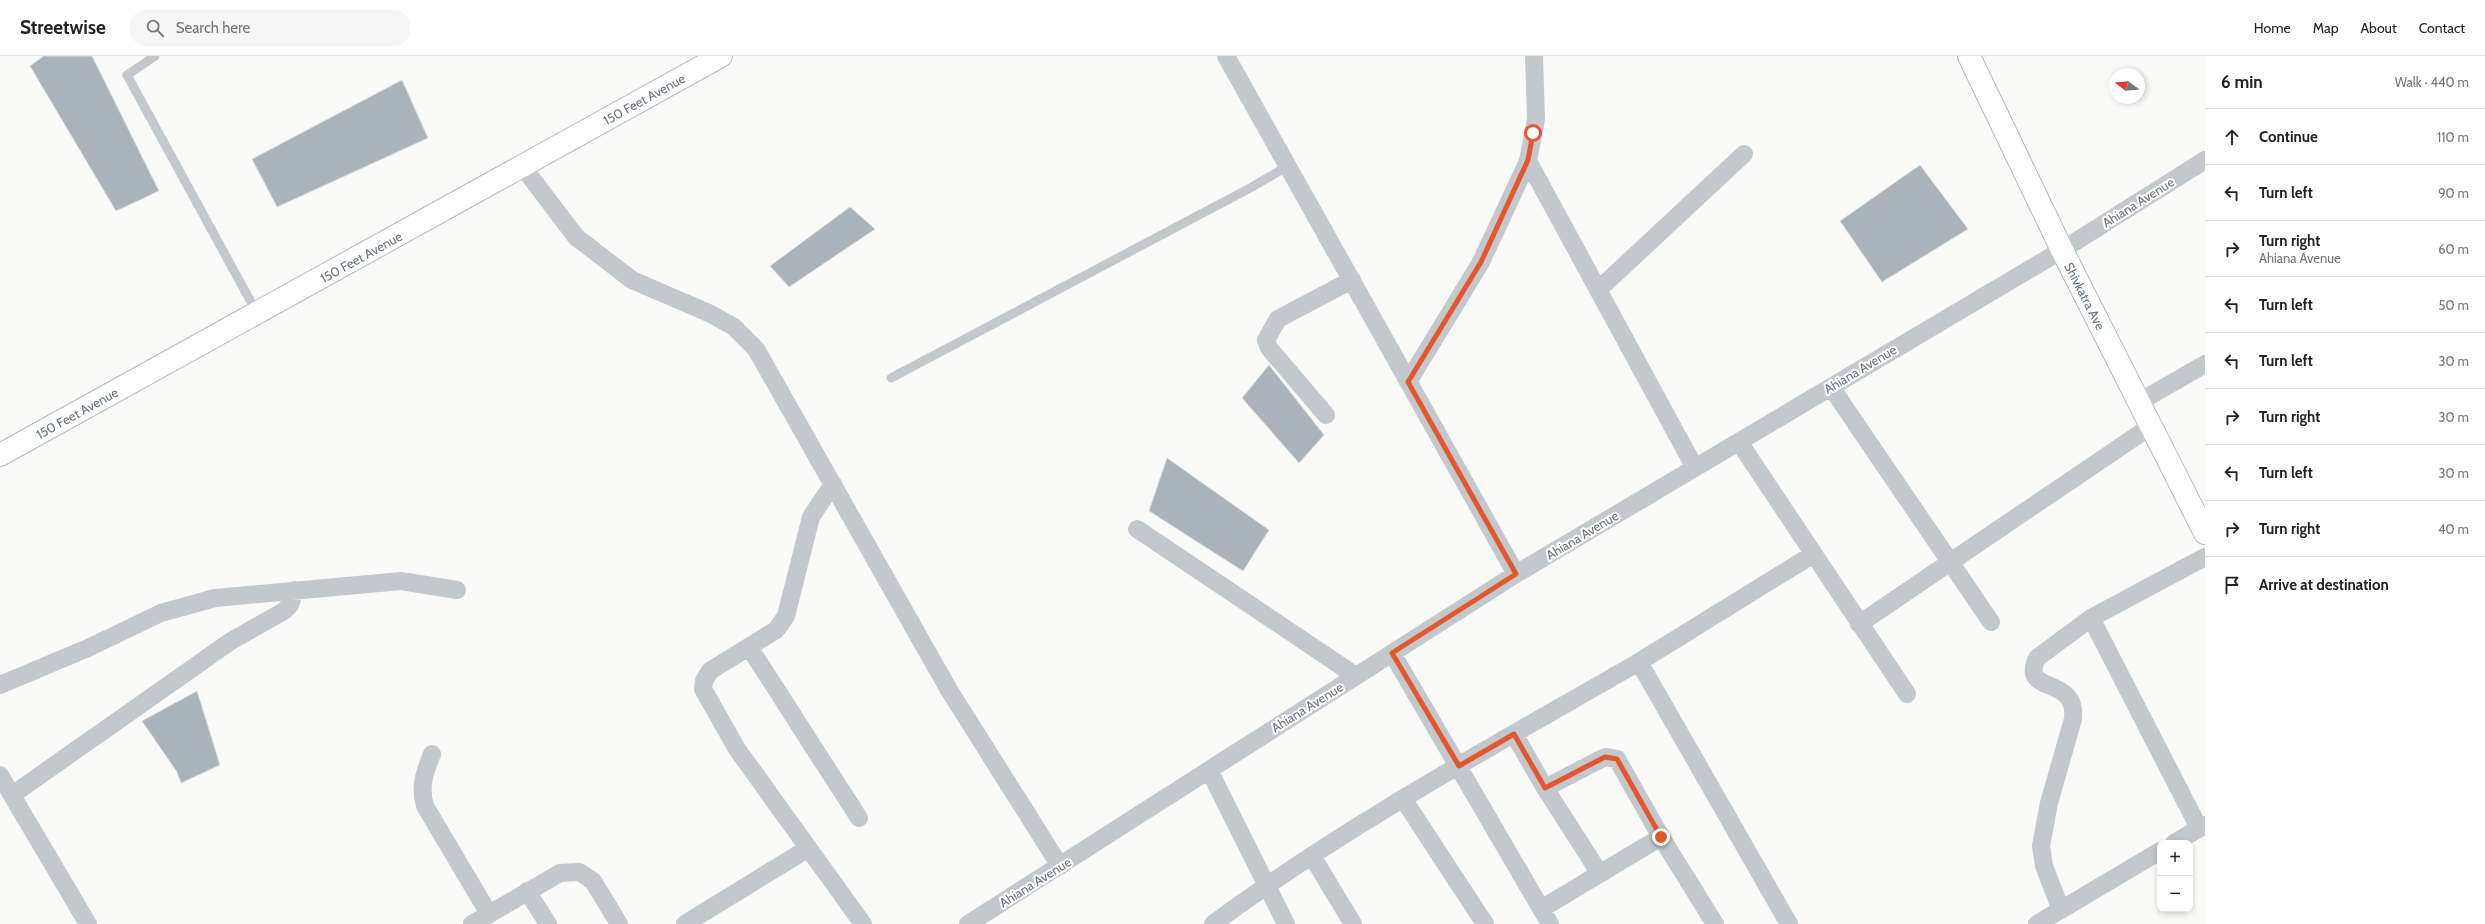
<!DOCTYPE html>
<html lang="en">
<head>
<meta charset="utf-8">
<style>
	:root { --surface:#fff; --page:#f6f6f6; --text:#222; --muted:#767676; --line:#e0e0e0 }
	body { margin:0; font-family:Cabin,sans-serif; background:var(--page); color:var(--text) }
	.controls { position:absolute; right:12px; bottom:12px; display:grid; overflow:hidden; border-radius:8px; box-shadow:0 2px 6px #0003 }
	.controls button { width:36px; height:36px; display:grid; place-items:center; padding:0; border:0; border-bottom:1px solid var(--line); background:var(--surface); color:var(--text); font:20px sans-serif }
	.compass { position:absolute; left:2109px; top:12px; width:36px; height:36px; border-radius:50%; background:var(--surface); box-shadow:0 2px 6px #0003; rotate:286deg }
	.stop { position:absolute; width:12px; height:12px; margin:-9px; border:3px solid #e4572e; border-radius:50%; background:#fff }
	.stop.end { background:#e4572e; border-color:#fff; box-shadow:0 1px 4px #0008 }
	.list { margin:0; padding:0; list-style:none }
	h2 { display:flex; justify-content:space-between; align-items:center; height:52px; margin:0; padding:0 16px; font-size:17px }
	h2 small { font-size:13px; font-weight:400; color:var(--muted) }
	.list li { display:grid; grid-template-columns:26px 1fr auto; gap:12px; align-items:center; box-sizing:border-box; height:56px; padding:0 16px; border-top:1px solid var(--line) }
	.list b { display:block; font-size:15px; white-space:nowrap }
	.list p { margin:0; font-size:13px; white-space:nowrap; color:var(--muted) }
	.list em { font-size:13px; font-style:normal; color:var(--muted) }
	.icon { flex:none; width:22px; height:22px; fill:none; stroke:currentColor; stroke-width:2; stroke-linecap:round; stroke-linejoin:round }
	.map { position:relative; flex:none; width:2205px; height:868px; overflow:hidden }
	header { display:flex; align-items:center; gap:24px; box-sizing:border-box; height:56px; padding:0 20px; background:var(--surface); border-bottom:1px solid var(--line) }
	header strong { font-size:19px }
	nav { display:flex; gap:22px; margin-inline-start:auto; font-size:14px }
	.search { width:280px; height:36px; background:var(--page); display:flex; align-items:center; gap:10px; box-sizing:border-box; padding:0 14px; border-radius:16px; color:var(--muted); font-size:15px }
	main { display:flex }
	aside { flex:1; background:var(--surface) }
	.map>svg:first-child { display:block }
</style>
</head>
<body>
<header>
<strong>Streetwise</strong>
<div class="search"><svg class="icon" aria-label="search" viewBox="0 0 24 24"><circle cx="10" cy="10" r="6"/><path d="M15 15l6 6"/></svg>Search here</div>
<nav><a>Home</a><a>Map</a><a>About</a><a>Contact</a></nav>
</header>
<main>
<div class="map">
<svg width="2205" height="868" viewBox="0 0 2205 868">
	<rect width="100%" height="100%" fill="#fafaf8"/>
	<path fill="#aab3b9" stroke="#dcdcda" d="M44 0H92L159 135 116 155 30 10Z
		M402 24 428 82 277 151 252 103Z
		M1920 109 1968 173 1882 226 1840 165Z
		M850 151 875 173 789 231 770 210Z
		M1269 309 1324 379 1299 407 1242 342Z
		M1167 402 1269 474 1243 515 1149 455Z
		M197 635 220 709 181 727 177 716 142 665Z"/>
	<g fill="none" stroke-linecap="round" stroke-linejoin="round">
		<defs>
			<path id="secondary" d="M1969 0 2062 194 2205 477
				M0 399 721 0"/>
		</defs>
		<use href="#secondary" stroke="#b3babf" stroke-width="24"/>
		<path stroke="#c3c8cc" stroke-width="9" d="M155 0 127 19 257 257
			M891 322 1252 131 1288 110"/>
		<path stroke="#c3c8cc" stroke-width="18" d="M1226 0 1516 518
			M1528 105 1695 412
			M523 111 576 181 632 224 711 258 734 271 756 293 949 634 1060 810
			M1598 234 1744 98
			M1408 326 1481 206 1528 105 1536 63 1534 0
			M1831 331 1991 566
			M2139 346 2205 308
			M1326 359 1269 292 1266 284 1278 263 1352 224
			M1739 386 1907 638
			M833 428 811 461 786 560 776 574 710 615 704 625 703 633 737 693 863 868
			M1137 473 1356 620
			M2091 562 2199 772
			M1859 568 2151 370
			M749 591 859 762
			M1392 597 1550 868
			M1639 606 1812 499
			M0 629 88 592 161 557 215 542 401 525 457 534
			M1514 678 1545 732 1600 818
			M432 698C425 716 419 730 425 750L489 858
			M1209 714 1286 868
			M0 719 88 868
			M1545 732 1605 701 1617 703 1661 781 1715 868
			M12 739 231 585 284 555 290 549 295 534
			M1404 744 1485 868
			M2174 787 2205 769
			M1312 800 1353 868
			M527 835 548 868
			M1541 853 1661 781
			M2061 854 2044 810 2041 790 2049 747 2073 663C2078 618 2019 640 2037 602L2091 562 2205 501
			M472 868 560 817 579 816 593 825 619 868
			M685 868 807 793
			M968 868 1516 518 2062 194 2205 104
			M1213 868C1347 769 1495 689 1639 606L1789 868
			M2037 868 2160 795"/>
		<use href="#secondary" stroke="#fff" stroke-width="22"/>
	</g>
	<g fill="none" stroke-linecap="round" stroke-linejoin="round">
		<path stroke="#e4572e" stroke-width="5" d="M1533 77 1528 104 1481 206 1408 326 1516 518 1392 597 1459 710 1514 678 1545 732 1605 701 1617 703 1661 781"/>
	</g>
	<g text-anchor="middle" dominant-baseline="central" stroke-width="4" stroke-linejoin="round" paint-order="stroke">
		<g font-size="13" fill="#657683" stroke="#fff">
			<text transform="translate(644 43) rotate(-29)">150 Feet Avenue</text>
			<text transform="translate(2138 146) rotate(-32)">Ahiana Avenue</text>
			<text transform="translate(361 201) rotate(-29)">150 Feet Avenue</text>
			<text transform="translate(2085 240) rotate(63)">Shivkatra Ave</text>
			<text transform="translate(1860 313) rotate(-31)">Ahiana Avenue</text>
			<text transform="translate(77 357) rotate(-29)">150 Feet Avenue</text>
			<text transform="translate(1582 479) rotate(-31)">Ahiana Avenue</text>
			<text transform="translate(1307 651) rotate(-32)">Ahiana Avenue</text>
			<text transform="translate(1035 826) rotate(-32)">Ahiana Avenue</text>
		</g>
	</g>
</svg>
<div class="controls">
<button>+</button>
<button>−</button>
</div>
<svg class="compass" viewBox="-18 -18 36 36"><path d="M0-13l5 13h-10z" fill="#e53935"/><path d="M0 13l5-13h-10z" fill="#767676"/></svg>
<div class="stop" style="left:1533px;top:77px"></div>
<div class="stop end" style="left:1661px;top:781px"></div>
</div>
<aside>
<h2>6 min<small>Walk · 440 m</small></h2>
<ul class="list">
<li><svg class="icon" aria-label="ahead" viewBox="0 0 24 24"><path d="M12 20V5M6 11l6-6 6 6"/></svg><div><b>Continue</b></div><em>110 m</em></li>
<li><svg class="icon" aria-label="left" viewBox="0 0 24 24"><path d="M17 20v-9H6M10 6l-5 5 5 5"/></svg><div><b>Turn left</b></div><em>90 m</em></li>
<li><svg class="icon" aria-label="right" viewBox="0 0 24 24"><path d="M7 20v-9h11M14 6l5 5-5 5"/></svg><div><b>Turn right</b><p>Ahiana Avenue</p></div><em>60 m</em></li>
<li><svg class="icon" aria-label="left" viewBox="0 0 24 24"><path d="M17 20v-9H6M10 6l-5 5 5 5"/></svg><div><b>Turn left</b></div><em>50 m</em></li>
<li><svg class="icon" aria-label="left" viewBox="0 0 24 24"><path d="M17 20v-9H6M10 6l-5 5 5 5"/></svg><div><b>Turn left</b></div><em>30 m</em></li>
<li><svg class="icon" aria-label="right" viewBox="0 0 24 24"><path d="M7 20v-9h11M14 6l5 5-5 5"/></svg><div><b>Turn right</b></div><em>30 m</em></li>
<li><svg class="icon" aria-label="left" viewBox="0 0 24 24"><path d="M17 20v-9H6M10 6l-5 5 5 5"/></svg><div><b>Turn left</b></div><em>30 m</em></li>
<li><svg class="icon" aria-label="right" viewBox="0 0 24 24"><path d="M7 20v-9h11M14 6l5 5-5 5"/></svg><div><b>Turn right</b></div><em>40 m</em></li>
<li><svg class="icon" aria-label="arrive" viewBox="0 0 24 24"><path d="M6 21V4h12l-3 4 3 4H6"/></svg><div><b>Arrive at destination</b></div></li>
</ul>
</aside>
</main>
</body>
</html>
